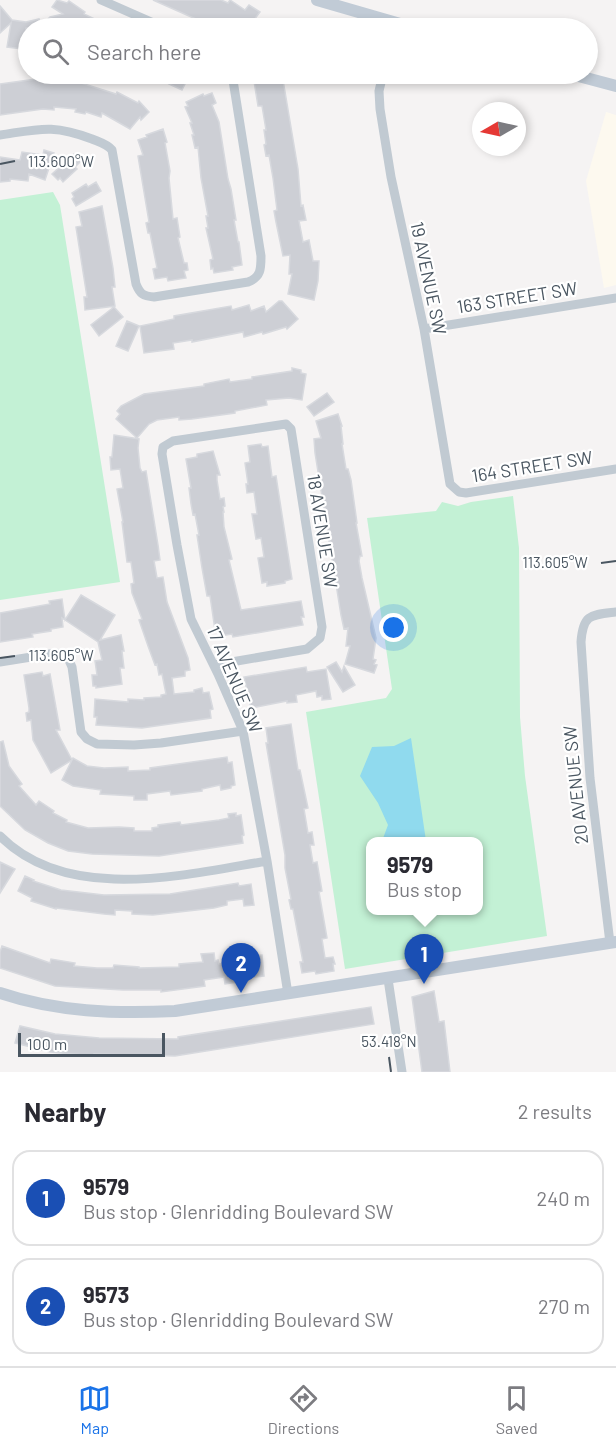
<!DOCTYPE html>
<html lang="en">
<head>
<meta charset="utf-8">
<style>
	:root { --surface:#fff; --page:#f2f2f3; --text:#2b2b33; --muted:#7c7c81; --line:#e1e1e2; --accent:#1a73e8 }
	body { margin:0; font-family:Barlow,sans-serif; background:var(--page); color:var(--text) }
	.compass { position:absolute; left:472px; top:102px; width:54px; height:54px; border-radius:50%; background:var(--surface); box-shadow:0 3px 9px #0003; rotate:261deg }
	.scale { position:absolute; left:18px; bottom:15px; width:147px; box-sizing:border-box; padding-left:6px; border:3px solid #4a5661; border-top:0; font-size:16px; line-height:21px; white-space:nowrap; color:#4a5661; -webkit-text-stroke:4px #fff; paint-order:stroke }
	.you { position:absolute; left:394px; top:628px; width:21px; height:21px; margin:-15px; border:4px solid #fff; border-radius:50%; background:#1a73e8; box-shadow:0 0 0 9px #1a73e833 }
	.badge { display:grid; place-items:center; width:39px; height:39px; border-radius:50%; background:var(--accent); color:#fff; font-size:20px; font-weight:700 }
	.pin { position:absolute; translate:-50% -50px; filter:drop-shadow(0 2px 3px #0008) }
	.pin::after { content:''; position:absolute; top:32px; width:21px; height:18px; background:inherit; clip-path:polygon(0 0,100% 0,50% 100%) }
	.popup { position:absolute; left:366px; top:837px; width:117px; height:78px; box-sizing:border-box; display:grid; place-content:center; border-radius:12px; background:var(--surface); filter:drop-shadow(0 2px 4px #0005); font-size:20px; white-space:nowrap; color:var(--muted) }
	.popup b { font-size:22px; color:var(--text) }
	.popup::after { content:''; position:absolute; left:50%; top:100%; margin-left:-12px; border:12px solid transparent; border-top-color:var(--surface) }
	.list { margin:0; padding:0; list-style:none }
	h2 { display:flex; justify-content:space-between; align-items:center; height:78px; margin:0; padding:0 24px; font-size:26px }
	h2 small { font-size:20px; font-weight:400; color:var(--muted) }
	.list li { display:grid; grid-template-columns:39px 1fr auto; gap:18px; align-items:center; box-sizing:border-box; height:96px; margin:0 12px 12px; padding:0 12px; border:2px solid var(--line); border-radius:18px }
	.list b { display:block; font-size:22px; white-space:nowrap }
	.list p { margin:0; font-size:20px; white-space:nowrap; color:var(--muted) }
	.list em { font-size:20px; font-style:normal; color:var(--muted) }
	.icon { flex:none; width:33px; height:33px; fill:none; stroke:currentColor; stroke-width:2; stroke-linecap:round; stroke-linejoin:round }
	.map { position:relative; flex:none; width:616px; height:1072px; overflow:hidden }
	.search { position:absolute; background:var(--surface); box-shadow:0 3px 9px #0003; left:18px; right:18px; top:18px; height:66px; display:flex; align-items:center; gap:15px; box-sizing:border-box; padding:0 21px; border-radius:33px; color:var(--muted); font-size:22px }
	.sheet { height:294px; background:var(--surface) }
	nav { display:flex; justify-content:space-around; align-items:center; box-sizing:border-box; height:84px; border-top:2px solid var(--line); background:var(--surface); font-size:16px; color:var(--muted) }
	nav a { display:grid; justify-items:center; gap:3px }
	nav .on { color:var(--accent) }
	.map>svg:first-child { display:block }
</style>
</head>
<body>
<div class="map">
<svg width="616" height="1072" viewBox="0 0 616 1072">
	<rect width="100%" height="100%" fill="#f5f3f3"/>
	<path fill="#fdf9ef" d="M606 112 616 115V285L604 288 586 181Z"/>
	<path fill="#c3f1d5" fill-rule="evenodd" d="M53 192 60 205 120 582 0 600V200Z
		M513 496 519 548 520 717 525 776 547 936 345 969 306 712 386 698 392 689 367 518 436 511 442 502 458 506 471 502ZM370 842H478V910H370Z"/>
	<path fill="#90daee" d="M411 738 426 841H382L388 825 378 803 360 776 372 747 394 746Z"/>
	<path fill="#cdcfd5" stroke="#d7d9de" stroke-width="1.5" d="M57 0 67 3 69 1 85 12 84 14 103 23 100 28H26L22 49 7 47 11 23 0 33V6L12 20 26 22 39 19 41 27 50 17 63 14 52 7Z
		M153 0H221L228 3 230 0 245 10 249 5 260 12 248 28H221L212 23 211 25 198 20Z
		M156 74H190L182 90 169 84 171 82Z
		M261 74H282L298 169 301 206 303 205 306 220 299 221 303 242 309 240 313 261H319L318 281 314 300 288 294 292 274H289L290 255 283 256 276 222 274 211 277 210 273 178 269 155 266 156 264 145 266 144 264 130H266L262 106H258L253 75Z
		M36 79 75 81 116 94 117 92 138 103 139 101 149 112 141 120 140 117 130 129 102 113 101 117 86 112 85 114 75 112 76 109 54 107V110L43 109 0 115V84Z
		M212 93 216 103 212 105 219 122 228 179 231 189 236 220H234L238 242H239L242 265 232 267 233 270 214 273 213 268 211 269 210 260 213 259 206 228H208L206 216H208L201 178 198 147 195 148 192 135H194L190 123H192L185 107 188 106 186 102 203 94 204 96Z
		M163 129 167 142 165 143 170 171 169 178 173 219 177 218 180 237 178 238 184 263H187L188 270 184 271 186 278 168 281 167 277 155 279 153 269 157 268 150 233H148L146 223 149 222 138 156 143 155 138 140 147 137 146 135Z
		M44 150 54 153 45 180 29 174 28 181 10 179V181L0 182V157L20 160 22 152 43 155Z
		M74 154 81 161 75 167 77 169 63 182 60 178 58 180 52 174Z
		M96 182 101 191 76 206 72 199 74 197 72 193 86 184 88 187Z
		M102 206 113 268 115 287H112L115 306 85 310 84 297H87L76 227 82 226 79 212Z
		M279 301H282L298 319 287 329 286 327 263 334 262 332 244 337 243 332 192 342V340L173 343 174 349 144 353 140 326 174 319V316L231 306 232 310 249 305 251 311 264 306 266 312Z
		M114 307 123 317 99 336 91 325Z
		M127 321 139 326 128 351 116 346Z
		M292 368 301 370V373L306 374 302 400 289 398 266 400 267 405 235 411V413L192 419 179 420V417L157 420 149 424 137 438 116 419 120 414 117 411 121 406 144 394 204 386V384L229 379 230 382 252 379V377L292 371Z
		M327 393 334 402 314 416 307 407Z
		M338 414 342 426H341L343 444H342L346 469H348L351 480 357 523H356L362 556H360L359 561 362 578 376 638 373 659 376 660 374 664 377 665 374 673 345 664 350 646H346L348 628 344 629 341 615 315 453 314 439 321 438 316 421Z
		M114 435 139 439 138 448 140 468 142 472 146 471 158 545 160 560 154 561 157 578 163 577 167 602 188 658 190 670 185 671V676L172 678 174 694 194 692V690L202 688 203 693 209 692 213 709 210 710 211 718 142 728 96 725 97 717H94L95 699 128 702V699L144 700V698L161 697V695L166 694 162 674 159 675 157 664 155 665 148 646 139 620 142 619 132 593 131 584 134 583 131 562H127L122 522H123L117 489 123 488 120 469 111 470 110 457H112Z
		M261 444 262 447 268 446 272 477 276 476 292 579 285 581V583L267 586V582L262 583 258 558 264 557 261 538 256 539 252 514H257L254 492 247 493 246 484H248L245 463 250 462 248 446Z
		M213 451 220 475H217V480L220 499 224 498 225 506 223 507 224 512H223L224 527 232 559 229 560 241 610 301 601 304 617H301L303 625 233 637 232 634 220 636 218 629 215 630 210 596H207L202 568 197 535H199L195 514 193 515 191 504 189 488H191L186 459 197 457V454Z
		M81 595 115 615 100 640 121 635 124 651H122L124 668H120L122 684 96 688V686H93L92 675H97L95 661 102 660 98 642 62 618 63 627 51 629V631L32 634 33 637 0 642V613L50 604 49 601 62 599 65 620Z
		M336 662 342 672 344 666 355 685 343 692 327 667Z
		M306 667 307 672 326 669 331 699 322 700V696L317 697 316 691 296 695 297 702 287 703V701L251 708 244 677Z
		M42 672 43 676 50 674 60 730H56L72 760 51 773 33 740 31 720 27 721 26 713 29 712V708L24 675Z
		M291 724 298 770H300L308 808 304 809 308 833 312 832 314 845H310L313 863 317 862 322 891 319 892 327 938 322 939 325 958 333 957 335 964H333L334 971 316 974 315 971 302 973 300 962H303L293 909H291L289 900 291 899 285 868V855L266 743H268L266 728Z
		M3 741 9 766 22 784 19 786 36 805 39 801 54 811 53 813 67 820 66 822 88 828 119 827 134 828V831H152V828L158 827V825L180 822 181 825 219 820 229 818 228 814 236 813V816L241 815 244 835 242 836 243 843 159 856 92 854 68 851 48 843 25 830 0 806V742Z
		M227 757 228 763 232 762 235 785 231 786V788L221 790 220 785 202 789V791L171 795 170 791 147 794V800H134V796L100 794 101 790 73 786 62 780 73 758 87 766 104 768 128 767V771L150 770V768Z
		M0 862 15 869 0 893Z
		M25 876 34 880 33 881 61 890 104 895 170 894 238 883 239 886 251 884 254 905 244 906 243 899 227 901V905L214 908 153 915 132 914V911L115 910V915L104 914 56 908V909L31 901 32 898 18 891Z
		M2 946 50 963 51 959 75 963 74 966 97 968H113L114 965 139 967V968L179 967V964L203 962 201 954 214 953 215 961 218 960 219 964 243 961V957L262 955 264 976 244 978V981L225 984 224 977 204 980 205 986 161 992V990H123L55 986 0 968V952Z
		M434 991 439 1022 444 1021 450 1072H422L412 997Z
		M371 1007 374 1024 175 1056 94 1054V1056L50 1052 15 1043 20 1026 55 1034 99 1038 178 1039V1037Z"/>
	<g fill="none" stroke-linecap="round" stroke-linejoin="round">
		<path stroke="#c1cad2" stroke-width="9" d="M101 0 165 28
			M383 74 379 91 380 109 391 177 424 329 450 484 459 492 466 493 616 469
			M0 135C40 129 53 124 92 139 99 142 107 144 112 150L136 284C140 294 143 296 154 297L248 282C261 277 261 269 261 256L232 74
			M424 329 616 298
			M0 662 56 653 67 656 72 667 81 732 87 739 97 744 134 745 161 743 243 731
			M214 665 307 649 320 638 322 627 291 429 286 424 173 441 163 447 162 454 177 545 191 619 218 674 243 731 267 861 288 994
			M0 836C67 904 184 875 267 861
			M610 943 590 778 581 642C583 614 591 615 616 612
			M388 979 402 1072"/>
		<path stroke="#c1cbd6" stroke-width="12" d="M317 0 414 28
			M571 74 616 86
			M0 993C56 1012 116 1014 175 1011L616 942"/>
	</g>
	<path fill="none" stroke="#4a5661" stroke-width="2" d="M0 164 15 161M601 563 616 561M0 658 15 656M389 1057 391 1072"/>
	<g text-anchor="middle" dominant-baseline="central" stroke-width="4.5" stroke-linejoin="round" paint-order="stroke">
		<g font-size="18" fill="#4a5661" stroke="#fff">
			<text transform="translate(429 278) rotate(78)">19 AVENUE SW</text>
			<text transform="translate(517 297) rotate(-9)">163 STREET SW</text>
			<text transform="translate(532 466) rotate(-9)">164 STREET SW</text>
			<text transform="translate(323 531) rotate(81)">18 AVENUE SW</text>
			<text transform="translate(235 679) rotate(67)">17 AVENUE SW</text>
			<text transform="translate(575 785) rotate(-96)">20 AVENUE SW</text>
		</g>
	</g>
	<g font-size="15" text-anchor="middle" fill="#4a5661" stroke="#fff" stroke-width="4.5" stroke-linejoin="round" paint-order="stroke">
		<text x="61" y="167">113.600°W</text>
		<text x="555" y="568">113.605°W</text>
		<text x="61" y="661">113.605°W</text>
		<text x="389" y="1047">53.418°N</text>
	</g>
</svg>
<svg class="compass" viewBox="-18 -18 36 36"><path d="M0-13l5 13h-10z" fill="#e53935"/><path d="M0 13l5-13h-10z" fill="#7c7c81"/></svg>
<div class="scale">100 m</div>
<div class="you"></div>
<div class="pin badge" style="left:424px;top:984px;background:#1a4fb4">1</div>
<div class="popup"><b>9579</b>Bus stop</div>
<div class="pin badge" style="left:241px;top:993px;background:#1a4fb4">2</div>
<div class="search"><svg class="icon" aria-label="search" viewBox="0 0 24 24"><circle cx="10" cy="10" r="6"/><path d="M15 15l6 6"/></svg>Search here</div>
</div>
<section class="sheet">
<h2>Nearby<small>2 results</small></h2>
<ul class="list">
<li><span class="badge" style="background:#1a4fb4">1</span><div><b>9579</b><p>Bus stop · Glenridding Boulevard SW</p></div><em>240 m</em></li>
<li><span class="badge" style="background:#1a4fb4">2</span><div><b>9573</b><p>Bus stop · Glenridding Boulevard SW</p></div><em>270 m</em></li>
</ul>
</section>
<nav>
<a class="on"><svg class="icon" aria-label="map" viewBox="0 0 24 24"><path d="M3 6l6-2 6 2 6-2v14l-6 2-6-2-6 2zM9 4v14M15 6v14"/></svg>Map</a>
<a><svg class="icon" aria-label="directions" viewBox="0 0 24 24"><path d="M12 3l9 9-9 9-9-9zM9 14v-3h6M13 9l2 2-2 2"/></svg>Directions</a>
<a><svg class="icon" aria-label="saved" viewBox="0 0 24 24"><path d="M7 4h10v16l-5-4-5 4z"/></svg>Saved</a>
</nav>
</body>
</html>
